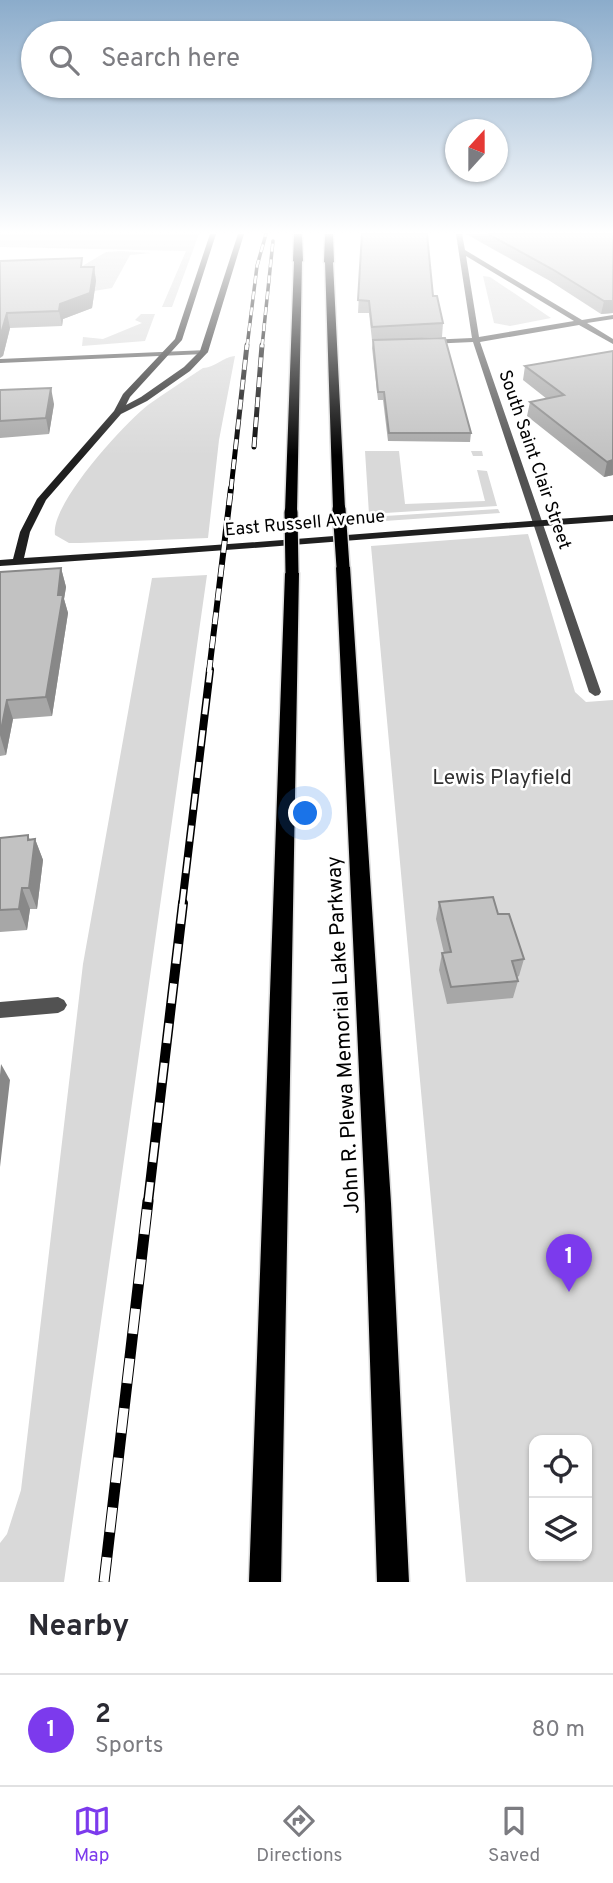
<!DOCTYPE html>
<html lang="en">
<head>
<meta charset="utf-8">
<style>
	:root { --surface:#fff; --page:#f2f2f3; --text:#2b2b33; --muted:#7c7c81; --line:#e1e1e2; --accent:#7c3aed }
	body { margin:0; font-family:Overpass,sans-serif; background:var(--page); color:var(--text) }
	.controls { position:absolute; right:21px; bottom:21px; display:grid; overflow:hidden; border-radius:14px; box-shadow:0 2px 5px #0004 }
	.controls button { width:63px; height:63px; display:grid; place-items:center; padding:0; border:0; border-bottom:2px solid var(--line); background:var(--surface); color:var(--text); font:35px sans-serif }
	.compass { position:absolute; left:445px; top:119px; width:63px; height:63px; border-radius:50%; background:var(--surface); box-shadow:0 2px 5px #0004; rotate:21deg }
	.you { position:absolute; left:306px; top:814px; width:24px; height:24px; margin:-18px; border:5px solid #fff; border-radius:50%; background:#1a73e8; box-shadow:0 0 0 10px #1a73e833 }
	.badge { display:grid; place-items:center; width:46px; height:46px; border-radius:50%; background:var(--accent); color:#fff; font-size:23px; font-weight:700 }
	.pin { position:absolute; translate:-50% -58px; filter:drop-shadow(0 2px 4px #0008) }
	.pin::after { content:''; position:absolute; top:37px; width:24px; height:21px; background:inherit; clip-path:polygon(0 0,100% 0,50% 100%) }
	.list { margin:0; padding:0; list-style:none }
	h2 { display:flex; justify-content:space-between; align-items:center; height:91px; margin:0; padding:0 28px; font-size:30px }
	h2 small { font-size:23px; font-weight:400; color:var(--muted) }
	.list li { display:grid; grid-template-columns:46px 1fr auto; gap:21px; align-items:center; box-sizing:border-box; height:112px; padding:0 28px; border-top:2px solid var(--line) }
	.list b { display:block; font-size:26px; white-space:nowrap }
	.list p { margin:0; font-size:23px; white-space:nowrap; color:var(--muted) }
	.list em { font-size:23px; font-style:normal; color:var(--muted) }
	.icon { flex:none; width:38px; height:38px; fill:none; stroke:currentColor; stroke-width:2; stroke-linecap:round; stroke-linejoin:round }
	.map { position:relative; flex:none; width:613px; height:1582px; overflow:hidden }
	.search { position:absolute; background:var(--surface); box-shadow:0 2px 5px #0004; left:21px; right:21px; top:21px; height:77px; display:flex; align-items:center; gap:18px; box-sizing:border-box; padding:0 24px; border-radius:38px; color:var(--muted); font-size:26px }
	.sheet { height:203px; background:var(--surface) }
	nav { display:flex; justify-content:space-around; align-items:center; box-sizing:border-box; height:98px; border-top:2px solid var(--line); background:var(--surface); font-size:19px; color:var(--muted) }
	nav a { display:grid; justify-items:center; gap:4px }
	nav .on { color:var(--accent) }
	.map>svg:first-child { display:block }
</style>
</head>
<body>
<div class="map">
<svg width="613" height="1582" viewBox="0 0 613 1582">
	<rect width="100%" height="100%" fill="#fff"/>
	<path fill="#d9d9d9" fill-rule="evenodd" d="M0 234H199L172 307H162L186 251 0 247Z
		M121 251 151 253 130 255 112 288 94 291 96 281 79 268 106 252Z
		M483 276 490 277 551 318 510 326 494 323Z
		M141 314H155L145 341 82 346 83 337 103 339 142 323 135 320Z
		M235 356 219 440 208 538 80 543H69L55 535C50 504 124 424 148 405 166 392 185 380 203 368 214 368 223 357 235 356Z
		M365 451H482L483 456H473L471 451H399L405 504 485 501 477 470 487 471 497 506 369 514Z
		M498 509 500 513 370 522 369 517Z
		M528 534 575 692 586 702 613 700V1582H466L371 546ZM534 1440H587V1556H534Z
		M207 575 64 1582H0V1543L7 1534 21 1490 83 964 152 578Z"/>
	<g fill="none" stroke-linecap="round" stroke-linejoin="round">
		<defs>
			<path id="primary" d="M298 259 302 261 297 512 291 516 285 512 294 261Z
				M329 260 333 262 345 509 339 513 333 509 325 262Z
				M343 563 350 567 391 1203 409 1582H377L365 1203 336 567Z
				M292 569 299 573 281 1582H249L285 573Z"/>
			<path id="highway" d="M294 234H302L303 261 298 264 293 261Z
				M325 234H333L334 262 329 265 324 262Z"/>
		</defs>
		<use href="#primary" stroke="#dbdbdb" stroke-width="3"/>
		<use href="#highway" stroke="#dbdbdb" stroke-width="3"/>
		<path fill="#525252" fill-rule="evenodd" d="M456 234H462L465 250 582 320 613 315V319L587 323 613 339V344L579 325 480 342 601 692 599 695 595 696 589 692 473 342 428 344 424 342 428 340 472 338ZM466 256 574 321 479 337Z
			M207 350 208 352 204 354 0 363V359Z
			M58 997 64 1000 67 1005 64 1010 58 1013 0 1018V1002Z"/>
		<path fill="#1f1f1f" fill-rule="evenodd" d="M210 234H216L182 340 130 397 126 405 141 397 184 367 200 351 238 234H244L208 352 190 371 147 401 121 414 46 500 30 532 24 558C220 546 417 529 613 515V521C409 535 205 553 0 566V560L13 559 20 532 37 499 114 411 123 394 175 339Z"/>
		<use href="#primary" fill="#000" fill-rule="evenodd"/>
		<use href="#highway" fill="#000" fill-rule="evenodd"/>
		<defs>
			<path id="rail-far5" d="M247 347 257 266 266 234
				M262 347 273 241"/>
			<path id="rail-far4" d="M254 447 262 345
				M231 489 247 345"/>
			<path id="rail-far3" d="M209 672 231 488"/>
			<path id="rail-far2" d="M182 905 210 670"/>
			<path id="rail-far1" d="M148 1202 183 903"/>
			<path id="rail" d="M104 1582 148 1201"/>
		</defs>
		<use href="#rail-far5" stroke="#000" stroke-width="3.5"/>
		<use href="#rail-far4" stroke="#000" stroke-width="5"/>
		<use href="#rail-far3" stroke="#000" stroke-width="6"/>
		<use href="#rail-far2" stroke="#000" stroke-width="8"/>
		<use href="#rail-far1" stroke="#000" stroke-width="10"/>
		<use href="#rail" stroke="#000" stroke-width="11"/>
		<use href="#rail-far5" stroke="#fff" stroke-width="2.5" stroke-dasharray="8" stroke-linecap="butt"/>
		<use href="#rail-far4" stroke="#fff" stroke-width="3.5" stroke-dasharray="10" stroke-linecap="butt"/>
		<use href="#rail-far3" stroke="#fff" stroke-width="4.5" stroke-dasharray="12" stroke-linecap="butt"/>
		<use href="#rail-far2" stroke="#fff" stroke-width="5" stroke-dasharray="16" stroke-linecap="butt"/>
		<use href="#rail-far1" stroke="#fff" stroke-width="7" stroke-dasharray="20" stroke-linecap="butt"/>
		<use href="#rail" stroke="#fff" stroke-width="9" stroke-dasharray="25" stroke-linecap="butt"/>
		<defs>
			<path id="primary-bridge" d="M339 509 343 567
				M291 512 292 573"/>
		</defs>
		<use href="#primary-bridge" stroke="#dbdbdb" stroke-width="16" stroke-linecap="butt"/>
		<use href="#primary-bridge" stroke="#000" stroke-width="13"/>
	</g>
	<path fill="#a7a7a7" d="M362 234 391 235 433 296 443 323 442 337 380 340 471 433 470 442 388 441 383 400H378L372 348 373 340H372L369 313H358Z
		M466 234H613V313L601 314 550 281Z
		M0 261 84 267H94L96 281 92 308 63 319 62 326 10 328 3 356Z
		M613 351V475L604 477 527 416 530 402 547 399 523 380 525 366Z
		M0 390 54 404 49 434 0 438Z
		M61 568 66 587 64 599 68 613 52 716 13 719 6 755 0 756V572Z
		M0 838 35 839 43 860 37 909H30L27 930 0 932Z
		M439 902 498 914 524 959 519 976 517 977 518 981 513 998 447 1004 439 970 442 953H444L436 919Z"/>
	<path fill="#888" d="M94 267 96 281 92 308 63 319 62 326 59 311 60 304Z
		M604 301H613V313L601 314Z
		M7 313 10 328 3 356 0 358V337Z
		M51 388 54 404 49 434 46 418Z
		M613 460V475L604 477 607 462Z
		M61 568 66 587 64 599 68 613 52 716 46 697Z
		M7 700 13 719 6 755 0 735Z
		M28 835 34 851 35 839 43 860 37 909 29 888Z
		M22 888 30 909 27 930 19 909Z
		M1 1064 10 1080 0 1167V1075Z"/>
	<path fill="#c2c2c2" stroke="#888" stroke-width="2" d="M362 234H427L433 296H437L443 323 372 327 369 301 358 300Z
		M488 234H613V301H604L552 269Z
		M82 258 81 267H94L90 293 60 304 59 311 7 313 0 337V261Z
		M445 338 471 433H389L384 392H378L373 340Z
		M613 351V460L607 462 530 402 564 395 525 366Z
		M51 388 46 418 0 421V390Z
		M61 568 58 595H63L46 697 7 700 0 735V572Z
		M28 835V840L35 839 29 888H22L19 909 0 910V838Z
		M493 897 498 914H509L524 959 512 961 518 981 451 987 442 953 451 952 439 902Z"/>
	<linearGradient id="sky" x2="0" y2="1"><stop stop-color="#8baccb"/><stop offset="0.51" stop-color="#fff"/><stop offset="1" stop-color="#fff" stop-opacity="0"/></linearGradient>
	<rect width="613" height="456" fill="url(#sky)"/>
	<g text-anchor="middle" dominant-baseline="central" stroke-width="5" stroke-linejoin="round" paint-order="stroke">
		<g font-size="18" fill="#000" stroke="#fff">
			<text transform="translate(534 460) rotate(71)">South Saint Clair Street</text>
			<text transform="translate(305 524) rotate(-5)">East Russell Avenue</text>
		</g>
		<g font-size="21" fill="#303030" stroke="#fff">
			<text x="502" y="778">Lewis Playfield</text>
		</g>
		<g font-size="21" fill="#000" stroke="#fff">
			<text transform="translate(344 1035) rotate(-93)">John R. Plewa Memorial Lake Parkway</text>
		</g>
	</g>
</svg>
<div class="controls">
<button><svg class="icon" aria-label="locate" viewBox="0 0 24 24"><circle cx="12" cy="12" r="6"/><path d="M12 2v4M12 18v4M2 12h4M18 12h4"/></svg></button>
<button><svg class="icon" aria-label="layers" viewBox="0 0 24 24"><path d="M12 4l9 5-9 5-9-5zM3 14l9 5 9-5"/></svg></button>
</div>
<svg class="compass" viewBox="-18 -18 36 36"><path d="M0-13l5 13h-10z" fill="#e53935"/><path d="M0 13l5-13h-10z" fill="#7c7c81"/></svg>
<div class="you"></div>
<div class="pin badge" style="left:569px;top:1292px">1</div>
<div class="search"><svg class="icon" aria-label="search" viewBox="0 0 24 24"><circle cx="10" cy="10" r="6"/><path d="M15 15l6 6"/></svg>Search here</div>
</div>
<section class="sheet">
<h2>Nearby<small></small></h2>
<ul class="list">
<li><span class="badge">1</span><div><b>2</b><p>Sports</p></div><em>80 m</em></li>
</ul>
</section>
<nav>
<a class="on"><svg class="icon" aria-label="map" viewBox="0 0 24 24"><path d="M3 6l6-2 6 2 6-2v14l-6 2-6-2-6 2zM9 4v14M15 6v14"/></svg>Map</a>
<a><svg class="icon" aria-label="directions" viewBox="0 0 24 24"><path d="M12 3l9 9-9 9-9-9zM9 14v-3h6M13 9l2 2-2 2"/></svg>Directions</a>
<a><svg class="icon" aria-label="saved" viewBox="0 0 24 24"><path d="M7 4h10v16l-5-4-5 4z"/></svg>Saved</a>
</nav>
</body>
</html>
